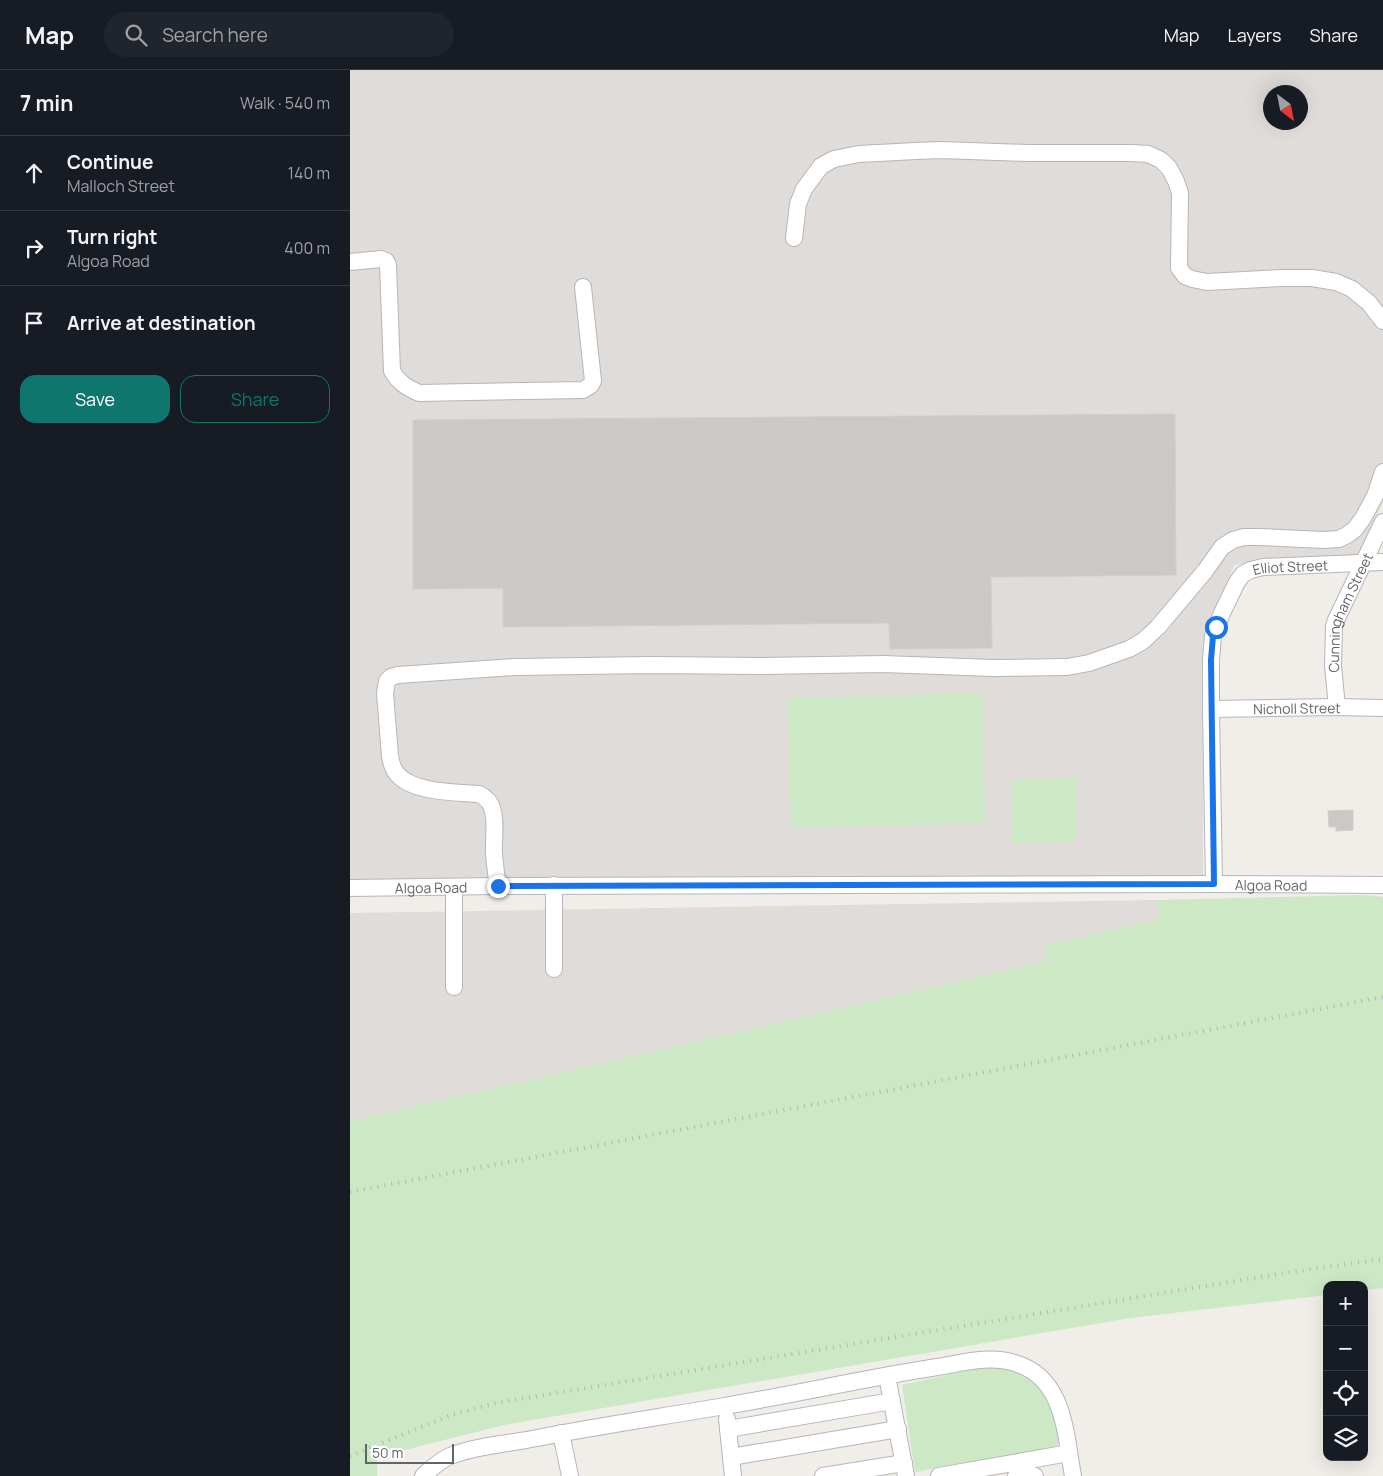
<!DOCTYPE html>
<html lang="en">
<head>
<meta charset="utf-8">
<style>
	:root { --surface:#171b24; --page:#20242c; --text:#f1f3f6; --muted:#9ea1a6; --line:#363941; --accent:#0f766e }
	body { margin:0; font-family:Manrope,sans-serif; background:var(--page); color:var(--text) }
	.controls { position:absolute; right:15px; bottom:15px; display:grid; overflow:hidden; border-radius:10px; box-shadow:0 5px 20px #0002 }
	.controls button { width:45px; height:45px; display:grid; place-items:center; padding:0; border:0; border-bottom:1px solid var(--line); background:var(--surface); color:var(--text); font:25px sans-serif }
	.compass { position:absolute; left:913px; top:15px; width:45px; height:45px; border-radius:50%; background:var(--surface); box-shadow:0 5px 20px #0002; rotate:148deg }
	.scale { position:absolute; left:15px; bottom:12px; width:89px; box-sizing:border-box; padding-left:5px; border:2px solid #5f6568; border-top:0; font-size:14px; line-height:18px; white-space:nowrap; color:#5f6568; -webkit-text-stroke:4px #fff; paint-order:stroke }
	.stop { position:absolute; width:15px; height:15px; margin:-11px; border:4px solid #1a73e8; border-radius:50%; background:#fff }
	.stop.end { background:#1a73e8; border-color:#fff; box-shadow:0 1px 5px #0008 }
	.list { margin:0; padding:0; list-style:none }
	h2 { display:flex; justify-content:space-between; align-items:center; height:65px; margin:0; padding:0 20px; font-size:21px }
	h2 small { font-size:16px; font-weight:400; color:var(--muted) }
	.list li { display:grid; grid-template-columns:32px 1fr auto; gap:15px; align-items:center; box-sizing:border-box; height:75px; padding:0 20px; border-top:1px solid var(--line) }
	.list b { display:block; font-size:19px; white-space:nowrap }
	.list p { margin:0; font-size:16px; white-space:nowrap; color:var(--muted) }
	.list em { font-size:16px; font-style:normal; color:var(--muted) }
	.actions { display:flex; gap:10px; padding:15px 20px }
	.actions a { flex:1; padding:11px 0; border:1px solid var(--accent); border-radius:15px; text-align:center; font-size:18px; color:var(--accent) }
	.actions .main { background:var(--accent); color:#fff }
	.icon { flex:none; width:28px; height:28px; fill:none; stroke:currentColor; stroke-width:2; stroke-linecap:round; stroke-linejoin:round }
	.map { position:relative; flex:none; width:1033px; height:1406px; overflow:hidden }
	header { display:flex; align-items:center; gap:30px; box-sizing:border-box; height:70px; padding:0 25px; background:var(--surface); border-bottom:1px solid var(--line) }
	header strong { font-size:24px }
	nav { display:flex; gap:28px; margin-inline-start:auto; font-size:18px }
	.search { width:350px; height:45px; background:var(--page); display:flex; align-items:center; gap:12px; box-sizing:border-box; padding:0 18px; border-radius:28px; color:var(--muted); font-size:19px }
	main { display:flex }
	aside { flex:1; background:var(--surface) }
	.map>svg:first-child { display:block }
</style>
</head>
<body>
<header>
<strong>Map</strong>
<div class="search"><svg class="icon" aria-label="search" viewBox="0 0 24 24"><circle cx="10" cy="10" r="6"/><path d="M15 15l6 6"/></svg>Search here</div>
<nav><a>Map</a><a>Layers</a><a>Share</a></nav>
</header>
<main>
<aside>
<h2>7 min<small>Walk · 540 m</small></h2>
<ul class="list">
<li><svg class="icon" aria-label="ahead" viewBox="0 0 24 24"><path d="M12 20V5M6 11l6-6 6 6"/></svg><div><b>Continue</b><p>Malloch Street</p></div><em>140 m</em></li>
<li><svg class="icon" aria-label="right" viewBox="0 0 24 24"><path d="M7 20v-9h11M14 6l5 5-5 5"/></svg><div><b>Turn right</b><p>Algoa Road</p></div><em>400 m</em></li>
<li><svg class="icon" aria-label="arrive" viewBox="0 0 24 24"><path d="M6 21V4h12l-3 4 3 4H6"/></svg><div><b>Arrive at destination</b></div></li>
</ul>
<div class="actions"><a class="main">Save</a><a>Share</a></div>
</aside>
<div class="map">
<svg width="1033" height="1406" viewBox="0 0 1033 1406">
	<rect width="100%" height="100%" fill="#f1ede8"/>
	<path fill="#e0dcda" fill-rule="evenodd" d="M0 0H1033V432L1007 486 884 495 853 574V809L0 811ZM921 22H951V52H921Z
		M807 830 809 849 694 876 697 891 0 1051V843Z"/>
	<path fill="#cce8c4" d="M632 623 635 753 441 758 438 628Z
		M725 708V772L662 773 661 709Z
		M1015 825 1033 827V1218L1014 1220V1215H977V1225L780 1248 154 1355 27 1387V1406H0V1051L697 891 694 876 809 849 807 830Z
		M642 1295 669 1301 693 1319 703 1341 709 1368 708 1375 701 1378 565 1402 552 1315Z"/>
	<path fill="#ccc8c5" stroke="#d6cdc6" d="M825 344 826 505 641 507 642 578 540 579 539 553 153 557V518L63 519V350Z
		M1003 740V760L986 761V757H979L978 741Z"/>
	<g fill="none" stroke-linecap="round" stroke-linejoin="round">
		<defs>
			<g id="minor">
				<path d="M444 168 448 134 454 119 471 96 484 89 509 84 566 81 591 80 677 83H781L798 84 811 90 819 98 826 111 830 123 829 198 835 206 842 209 857 212 931 208H962L986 212 1002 219 1019 233 1033 251"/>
				<path d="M0 192 31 189 36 191 38 195 42 301C49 313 56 317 69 323L233 320 241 315 243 311 233 217"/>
				<path id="s1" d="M987 637 983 596 984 556 986 550 1033 452"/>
				<path id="s2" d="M861 639 987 637 1033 638"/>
				<path id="s3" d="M864 814 861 639V590L863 566 872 543 887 512 893 504 901 500 913 497 1033 492"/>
				<path d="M148 816C146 805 145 795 144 784 143 770 147 752 142 738 140 731 135 727 129 724 106 722 63 723 47 704 43 699 41 693 40 686L35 623 37 611 41 607 48 605 165 597 300 595 410 596 533 594 643 598 717 597 739 593 779 579 793 571 808 557 855 501 872 477 883 470 894 467H909L974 470 989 469 997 465 1005 459 1013 448 1025 426 1033 402"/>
				<path d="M104 817V917"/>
				<path id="s4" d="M0 818 148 816 864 814 1033 815"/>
				<path d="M204 899V815"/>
				<path d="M537 1306 556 1406"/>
				<path d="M377 1349 383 1406"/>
				<path d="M378 1359 542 1331"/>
				<path d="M211 1363 220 1406"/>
				<path d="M381 1387 548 1359"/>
				<path d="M73 1406C81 1399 90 1390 100 1386 126 1376 155 1374 182 1369 246 1356 311 1347 375 1336 446 1324 516 1308 587 1297 612 1293 640 1285 665 1293 715 1308 715 1363 723 1406"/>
				<path d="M473 1406 554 1393"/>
				<path d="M589 1406 719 1383"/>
				<path d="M666 1406 678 1403 685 1406"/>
			</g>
		</defs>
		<use href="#minor" stroke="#b3b7ba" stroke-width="18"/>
		<use href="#minor" stroke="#fff" stroke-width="16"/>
		<path stroke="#b4b5b6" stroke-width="4" stroke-dasharray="1 6" stroke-linecap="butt" d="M0 1122 1033 927
			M0 1386 101 1345 146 1333 934 1203 1033 1189"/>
	</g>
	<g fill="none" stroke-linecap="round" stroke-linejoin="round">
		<path stroke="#1a73e8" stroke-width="6" d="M148 816 864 814 861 590 863 566 866 557"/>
	</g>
	<g text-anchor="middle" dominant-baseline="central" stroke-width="5" stroke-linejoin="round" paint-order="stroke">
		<g font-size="14" fill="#5f6568" stroke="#fff">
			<text stroke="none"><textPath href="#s3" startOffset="366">Elliot Street</textPath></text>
			<text stroke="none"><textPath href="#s1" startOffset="98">Cunningham Street</textPath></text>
			<text stroke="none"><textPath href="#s2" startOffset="86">Nicholl Street</textPath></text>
			<text stroke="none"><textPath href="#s4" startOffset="921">Algoa Road</textPath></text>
			<text stroke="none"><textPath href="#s4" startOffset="81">Algoa Road</textPath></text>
		</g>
	</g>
</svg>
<div class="controls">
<button>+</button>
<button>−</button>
<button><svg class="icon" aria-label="locate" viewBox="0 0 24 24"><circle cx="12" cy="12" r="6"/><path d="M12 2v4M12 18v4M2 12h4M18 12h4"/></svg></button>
<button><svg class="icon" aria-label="layers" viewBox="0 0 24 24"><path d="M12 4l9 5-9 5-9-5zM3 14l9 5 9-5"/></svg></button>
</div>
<svg class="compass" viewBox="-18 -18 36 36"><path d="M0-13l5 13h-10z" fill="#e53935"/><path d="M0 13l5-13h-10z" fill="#9ea1a6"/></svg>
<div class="scale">50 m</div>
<div class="stop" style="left:866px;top:557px"></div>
<div class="stop end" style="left:148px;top:816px"></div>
</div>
</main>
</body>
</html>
